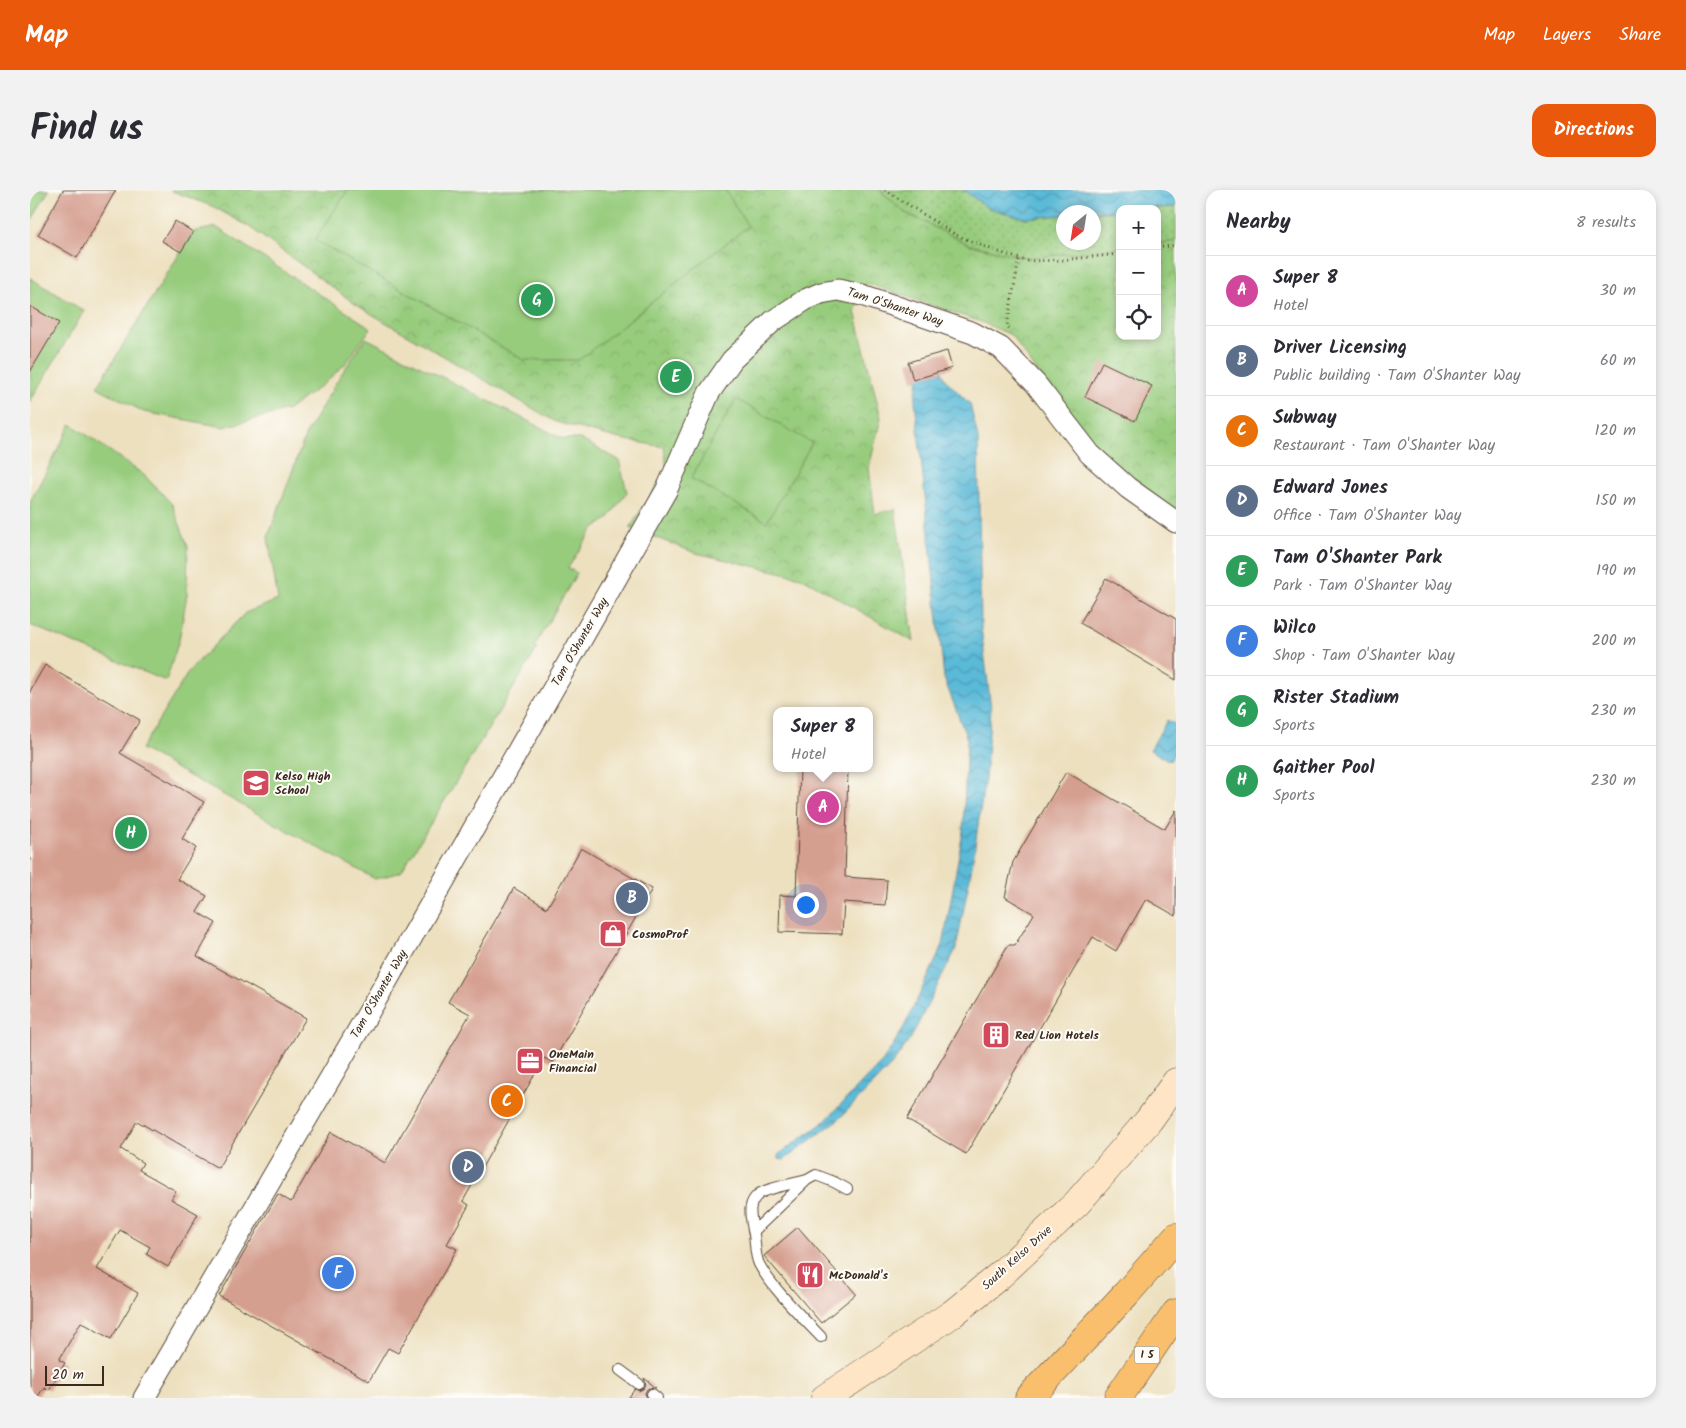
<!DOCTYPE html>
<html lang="en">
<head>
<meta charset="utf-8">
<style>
	:root { --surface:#fff; --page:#f2f2f3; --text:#2b2b33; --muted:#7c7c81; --line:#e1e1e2; --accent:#ea580c }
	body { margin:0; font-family:Kalam,sans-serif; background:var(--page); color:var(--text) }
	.controls { position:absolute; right:15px; top:15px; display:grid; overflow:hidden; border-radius:10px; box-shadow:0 2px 8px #0003 }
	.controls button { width:45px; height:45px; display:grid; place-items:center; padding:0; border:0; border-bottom:1px solid var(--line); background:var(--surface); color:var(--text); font:25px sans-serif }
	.compass { position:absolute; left:1026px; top:15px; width:45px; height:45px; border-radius:50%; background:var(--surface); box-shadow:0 2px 8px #0003; rotate:210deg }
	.scale { position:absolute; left:15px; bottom:12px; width:59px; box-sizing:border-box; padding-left:5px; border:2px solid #3b2a1e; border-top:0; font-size:14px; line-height:18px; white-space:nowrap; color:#3b2a1e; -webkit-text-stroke:4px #fdfcf7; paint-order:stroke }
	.you { position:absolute; left:775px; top:714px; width:18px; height:18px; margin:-12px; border:4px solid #fff; border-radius:50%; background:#1a73e8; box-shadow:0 0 0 8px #1a73e833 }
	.badge { display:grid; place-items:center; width:32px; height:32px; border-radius:50%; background:var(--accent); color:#fff; font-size:16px; font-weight:700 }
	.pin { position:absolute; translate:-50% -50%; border:2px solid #fff; box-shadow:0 1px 5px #0006 }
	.popup { position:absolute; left:743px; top:517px; width:100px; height:65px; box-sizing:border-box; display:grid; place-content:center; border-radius:10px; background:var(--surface); filter:drop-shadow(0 1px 4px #0005); font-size:16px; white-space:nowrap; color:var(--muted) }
	.popup b { font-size:19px; color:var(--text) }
	.popup::after { content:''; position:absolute; left:50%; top:100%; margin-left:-10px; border:10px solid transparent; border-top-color:var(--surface) }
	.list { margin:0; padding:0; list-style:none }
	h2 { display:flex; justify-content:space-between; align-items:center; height:65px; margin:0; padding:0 20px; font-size:21px }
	h2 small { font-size:16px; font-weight:400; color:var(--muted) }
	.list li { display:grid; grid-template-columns:32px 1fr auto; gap:15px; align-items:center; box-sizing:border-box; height:70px; padding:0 20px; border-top:1px solid var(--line) }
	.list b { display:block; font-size:19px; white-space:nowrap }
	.list p { margin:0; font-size:16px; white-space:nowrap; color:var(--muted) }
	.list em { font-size:16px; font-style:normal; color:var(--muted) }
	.icon { flex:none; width:28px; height:28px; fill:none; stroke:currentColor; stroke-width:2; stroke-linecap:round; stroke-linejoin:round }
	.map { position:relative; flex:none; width:1146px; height:1208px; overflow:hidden; border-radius:15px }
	header { display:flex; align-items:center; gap:30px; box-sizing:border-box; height:70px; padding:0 25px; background:var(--accent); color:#fff }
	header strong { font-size:24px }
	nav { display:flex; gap:28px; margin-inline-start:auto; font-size:18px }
	.intro { display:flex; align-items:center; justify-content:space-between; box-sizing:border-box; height:120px; padding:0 30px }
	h1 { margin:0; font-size:35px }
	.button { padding:12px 22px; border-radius:15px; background:var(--accent); color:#fff; font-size:18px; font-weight:700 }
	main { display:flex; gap:30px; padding:0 30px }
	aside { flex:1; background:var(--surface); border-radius:15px; box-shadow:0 2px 8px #0003 }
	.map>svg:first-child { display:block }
</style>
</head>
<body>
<header>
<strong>Map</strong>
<nav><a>Map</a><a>Layers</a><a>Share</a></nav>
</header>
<div class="intro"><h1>Find us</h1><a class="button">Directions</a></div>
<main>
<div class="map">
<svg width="1146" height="1208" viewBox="0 0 1146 1208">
	<defs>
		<pattern id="grass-dots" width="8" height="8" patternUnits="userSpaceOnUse" patternTransform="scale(1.25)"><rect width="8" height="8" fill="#97cc7d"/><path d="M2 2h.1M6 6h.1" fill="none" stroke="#83af6c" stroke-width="1.8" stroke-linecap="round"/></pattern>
		<pattern id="park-crowns" width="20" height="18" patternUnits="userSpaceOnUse" patternTransform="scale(1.25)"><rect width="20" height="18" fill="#97cc7d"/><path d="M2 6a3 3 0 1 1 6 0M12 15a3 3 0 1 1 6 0" fill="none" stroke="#83af6c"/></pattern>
		<pattern id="water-waves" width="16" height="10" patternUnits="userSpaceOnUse" patternTransform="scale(1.25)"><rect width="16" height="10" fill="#5abad8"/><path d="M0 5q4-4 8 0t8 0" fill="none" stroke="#4c97af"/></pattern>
	</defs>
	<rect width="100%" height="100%" fill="#fdfcf7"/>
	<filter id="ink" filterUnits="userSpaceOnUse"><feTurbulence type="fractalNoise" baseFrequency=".02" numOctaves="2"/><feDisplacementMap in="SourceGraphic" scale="10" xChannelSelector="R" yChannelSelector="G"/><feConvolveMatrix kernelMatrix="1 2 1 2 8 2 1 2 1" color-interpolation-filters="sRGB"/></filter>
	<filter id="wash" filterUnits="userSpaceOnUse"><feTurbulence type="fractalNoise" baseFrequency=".0096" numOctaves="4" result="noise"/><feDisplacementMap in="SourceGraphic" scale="20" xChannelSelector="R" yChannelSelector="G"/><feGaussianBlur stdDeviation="1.12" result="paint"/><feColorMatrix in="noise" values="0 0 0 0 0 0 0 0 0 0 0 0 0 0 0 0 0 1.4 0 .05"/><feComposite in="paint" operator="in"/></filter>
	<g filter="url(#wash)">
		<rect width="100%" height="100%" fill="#ede0bf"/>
		<path fill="url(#grass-dots)" stroke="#697b4e" d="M850 0H933L958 18 995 28 1033 25 1034 52H1064V23L1090 21V58L998 68 940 55 874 22Z
			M1146 17V51L1127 54V19H1121Z"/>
		<path fill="url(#park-crowns)" stroke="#697b4e" d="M140 0H850L874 22 940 55 998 68 1090 58V146H1127V54L1146 51V322L1114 304 1046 237 981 145 951 132 836 93 825 121 851 228 839 278 845 324 865 319 884 452 771 387 666 363 600 338 637 279 634 257 586 248 526 232 328 116 218 36 184 17Z"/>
		<path fill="#97cc7d" stroke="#697b4e" d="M0 0H19L0 33Z
			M318 0H695L718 36 549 170H494L285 50Z
			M186 37 341 138 316 173 296 192 258 220 194 237 114 222 67 197 163 42Z
			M0 88 54 121 0 212Z
			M336 148 533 249H550L589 270 597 302 578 329 563 339 538 378 547 383 504 457 507 459 371 682 345 689 111 559 159 481 215 423 248 410 238 347 276 244 310 186Z
			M706 209 782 253 737 332 661 288Z
			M41 234 114 285 142 314 158 356 157 404 149 450 136 491 0 435V312Z"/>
		<path fill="url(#water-waves)" stroke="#4a727b" d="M933 0H1146V17L1090 19V21L1034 22 1033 25 995 28 958 18Z
			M911 179 915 189 940 214 948 248 951 437 961 518 955 588 942 676 926 759 881 848 861 876 808 930 754 970 749 969 748 965 794 932 853 871 874 837 913 755 933 641 937 549 914 488 885 211 888 188Z
			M1137 530 1146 535V560L1140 571 1120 560Z"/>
		<g id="blocks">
			<path fill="#d59f90" d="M33 0H86L47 68 8 45Z
				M145 31 163 42 151 62 132 51Z
				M0 116 29 133 0 182Z
				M917 161 922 178 883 190 878 172Z
				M1072 172 1122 196 1105 231 1055 207Z
				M1076 388 1146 429V490L1050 433Z
				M15 475 110 530 90 563 174 612 152 649 166 658 147 689 177 706 167 722 186 733 167 766 276 828 188 978 107 931 91 959 113 973 109 980 146 1001 141 1009 168 1024 138 1077 116 1064 120 1057 90 1040 67 1079 108 1103 81 1149 51 1132 29 1170 35 1173 19 1200 14 1197 7 1208H0V501Z
				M770 578H818L815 687 857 690 855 715 814 712 812 744 749 742 750 705 766 706Z
				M1036 582 1135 639 1146 620V726L1116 709 1086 761 1063 747 936 964 877 929 978 755H985L1004 724 975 707 983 672Z
				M551 658 622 699 523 872 514 868 433 1011 439 1015 417 1054 427 1059 368 1163 358 1158 339 1191 189 1106 248 1004 261 1012 301 942 355 973 440 824 418 812 484 698 517 718Z
				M768 1037 826 1104 791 1133 734 1066Z
				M614 1188 626 1198 623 1197 617 1199 615 1203 617 1208H598L605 1199 609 1201 614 1198 616 1194Z"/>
		</g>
	</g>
	<g filter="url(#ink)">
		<use href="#blocks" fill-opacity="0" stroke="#564536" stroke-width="1"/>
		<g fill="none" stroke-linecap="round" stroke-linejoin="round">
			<defs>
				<path id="service" d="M777 990C764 994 739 997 729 1004 716 1014 721 1027 723 1040 726 1050 724 1064 729 1074 741 1097 772 1127 791 1147
					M724 1041 777 990 786 985 804 992 817 999
					M590 1180 609 1194
					M622 1204 627 1208"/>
				<path id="minor" d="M114 1208 358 789 637 299 679 203 702 170 743 131 775 110 791 103 808 100 832 105 943 143 971 158 1005 193 1060 264 1098 298 1146 332"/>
				<path id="secondary" d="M795 1208 922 1124 970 1085 1047 1013 1119 930 1146 892"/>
				<path id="motorway" d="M999 1208 1096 1104 1146 1047
					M1088 1208 1146 1123"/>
			</defs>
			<use href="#service" stroke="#564536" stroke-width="12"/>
			<use href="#minor" stroke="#564536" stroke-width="23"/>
			<use href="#secondary" stroke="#564536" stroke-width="29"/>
			<use href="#motorway" stroke="#564536" stroke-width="29"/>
			<path stroke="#564536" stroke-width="3" stroke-dasharray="1 4" stroke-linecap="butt" d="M855 0 926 45 963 60 996 71 1032 70 1090 64
				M1127 58 1146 55
				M979 139 977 136 989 69"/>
			<use href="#service" stroke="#fff" stroke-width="10"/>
			<use href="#minor" stroke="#fff" stroke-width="21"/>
			<use href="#secondary" stroke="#fde5c5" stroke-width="28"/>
			<use href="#motorway" stroke="#f9bf6d" stroke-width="28"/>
		</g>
	</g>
	<defs>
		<symbol id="school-square" viewBox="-11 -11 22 22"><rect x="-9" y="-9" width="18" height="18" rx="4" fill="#d1495b" stroke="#fdfcf7"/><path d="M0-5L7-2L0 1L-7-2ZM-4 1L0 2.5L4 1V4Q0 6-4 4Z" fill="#fff"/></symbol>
		<symbol id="shop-square" viewBox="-11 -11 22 22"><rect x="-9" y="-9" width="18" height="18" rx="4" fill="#d1495b" stroke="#fdfcf7"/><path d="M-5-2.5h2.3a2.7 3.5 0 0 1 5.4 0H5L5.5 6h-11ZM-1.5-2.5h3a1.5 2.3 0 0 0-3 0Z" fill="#fff"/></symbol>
		<symbol id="building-square" viewBox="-11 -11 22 22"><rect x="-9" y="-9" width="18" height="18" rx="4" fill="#d1495b" stroke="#fdfcf7"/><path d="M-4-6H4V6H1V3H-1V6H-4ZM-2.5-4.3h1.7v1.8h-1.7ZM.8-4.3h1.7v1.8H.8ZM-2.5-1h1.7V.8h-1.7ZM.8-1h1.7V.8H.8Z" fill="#fff"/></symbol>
		<symbol id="office-square" viewBox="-11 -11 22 22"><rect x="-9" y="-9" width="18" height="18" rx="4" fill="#d1495b" stroke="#fdfcf7"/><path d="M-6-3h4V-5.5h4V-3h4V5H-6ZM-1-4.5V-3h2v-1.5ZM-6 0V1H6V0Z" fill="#fff"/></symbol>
		<symbol id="restaurant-square" viewBox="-11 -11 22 22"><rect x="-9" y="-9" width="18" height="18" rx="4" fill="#d1495b" stroke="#fdfcf7"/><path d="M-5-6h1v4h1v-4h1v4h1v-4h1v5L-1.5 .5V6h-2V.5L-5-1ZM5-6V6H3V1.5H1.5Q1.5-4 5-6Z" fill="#fff"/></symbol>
	</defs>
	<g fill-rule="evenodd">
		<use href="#school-square" x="210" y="577" width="32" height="32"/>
		<use href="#shop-square" x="567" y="728" width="32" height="32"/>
		<use href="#building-square" x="950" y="829" width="32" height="32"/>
		<use href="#office-square" x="484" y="855" width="32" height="32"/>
		<use href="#restaurant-square" x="764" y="1069" width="32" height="32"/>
	</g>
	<g text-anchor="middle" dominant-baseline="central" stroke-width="4" stroke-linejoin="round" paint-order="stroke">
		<rect fill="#fdfcf7" stroke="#75695f" stroke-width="1" x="1104.5" y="1156.5" width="25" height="17" rx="4"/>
		<g font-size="11" font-weight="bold" fill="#3b2a1e">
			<text x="1117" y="1165">I 5</text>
		</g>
		<g font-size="12" fill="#3b2a1e" stroke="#fdfcf7">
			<text transform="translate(865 117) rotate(18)">Tam O'Shanter Way</text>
			<text transform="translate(550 452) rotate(-60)">Tam O'Shanter Way</text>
			<text transform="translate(349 804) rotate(-60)">Tam O'Shanter Way</text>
			<text transform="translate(987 1068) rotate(-42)">South Kelso Drive</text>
		</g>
		<g font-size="12" font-weight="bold" fill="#3b2a1e" stroke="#fdfcf7" text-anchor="start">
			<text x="245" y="586">Kelso High<tspan x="245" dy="14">School</tspan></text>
			<text x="602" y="744">CosmoProf</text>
			<text x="985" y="845">Red Lion Hotels</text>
			<text x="519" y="864">OneMain<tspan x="519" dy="14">Financial</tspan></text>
			<text x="799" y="1085">McDonald's</text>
		</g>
	</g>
</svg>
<div class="controls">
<button>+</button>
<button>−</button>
<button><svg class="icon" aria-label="locate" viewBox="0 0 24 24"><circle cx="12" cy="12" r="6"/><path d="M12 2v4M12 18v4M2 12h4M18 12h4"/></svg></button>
</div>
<svg class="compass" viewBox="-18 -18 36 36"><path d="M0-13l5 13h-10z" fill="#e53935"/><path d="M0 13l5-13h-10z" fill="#7c7c81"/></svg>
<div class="scale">20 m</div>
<div class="you"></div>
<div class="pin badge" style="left:793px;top:617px;background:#d1479c">A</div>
<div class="popup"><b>Super 8</b>Hotel</div>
<div class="pin badge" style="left:602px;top:708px;background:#5c6f8a">B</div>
<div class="pin badge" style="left:477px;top:911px;background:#e8710a">C</div>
<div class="pin badge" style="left:438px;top:977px;background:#5c6f8a">D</div>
<div class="pin badge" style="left:646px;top:187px;background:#2e9e5b">E</div>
<div class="pin badge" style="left:308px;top:1083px;background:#3f7fe0">F</div>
<div class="pin badge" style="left:507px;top:110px;background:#2e9e5b">G</div>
<div class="pin badge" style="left:101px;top:643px;background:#2e9e5b">H</div>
</div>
<aside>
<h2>Nearby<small>8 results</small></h2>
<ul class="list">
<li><span class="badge" style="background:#d1479c">A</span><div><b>Super 8</b><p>Hotel</p></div><em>30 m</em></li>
<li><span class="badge" style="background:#5c6f8a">B</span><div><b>Driver Licensing</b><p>Public building · Tam O'Shanter Way</p></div><em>60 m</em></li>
<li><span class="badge" style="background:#e8710a">C</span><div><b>Subway</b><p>Restaurant · Tam O'Shanter Way</p></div><em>120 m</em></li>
<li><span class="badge" style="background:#5c6f8a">D</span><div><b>Edward Jones</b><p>Office · Tam O'Shanter Way</p></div><em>150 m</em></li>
<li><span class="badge" style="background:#2e9e5b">E</span><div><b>Tam O'Shanter Park</b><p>Park · Tam O'Shanter Way</p></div><em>190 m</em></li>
<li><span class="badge" style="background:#3f7fe0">F</span><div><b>Wilco</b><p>Shop · Tam O'Shanter Way</p></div><em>200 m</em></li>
<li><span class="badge" style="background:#2e9e5b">G</span><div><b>Rister Stadium</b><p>Sports</p></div><em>230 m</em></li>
<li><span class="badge" style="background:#2e9e5b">H</span><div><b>Gaither Pool</b><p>Sports</p></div><em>230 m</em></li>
</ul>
</aside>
</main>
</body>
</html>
